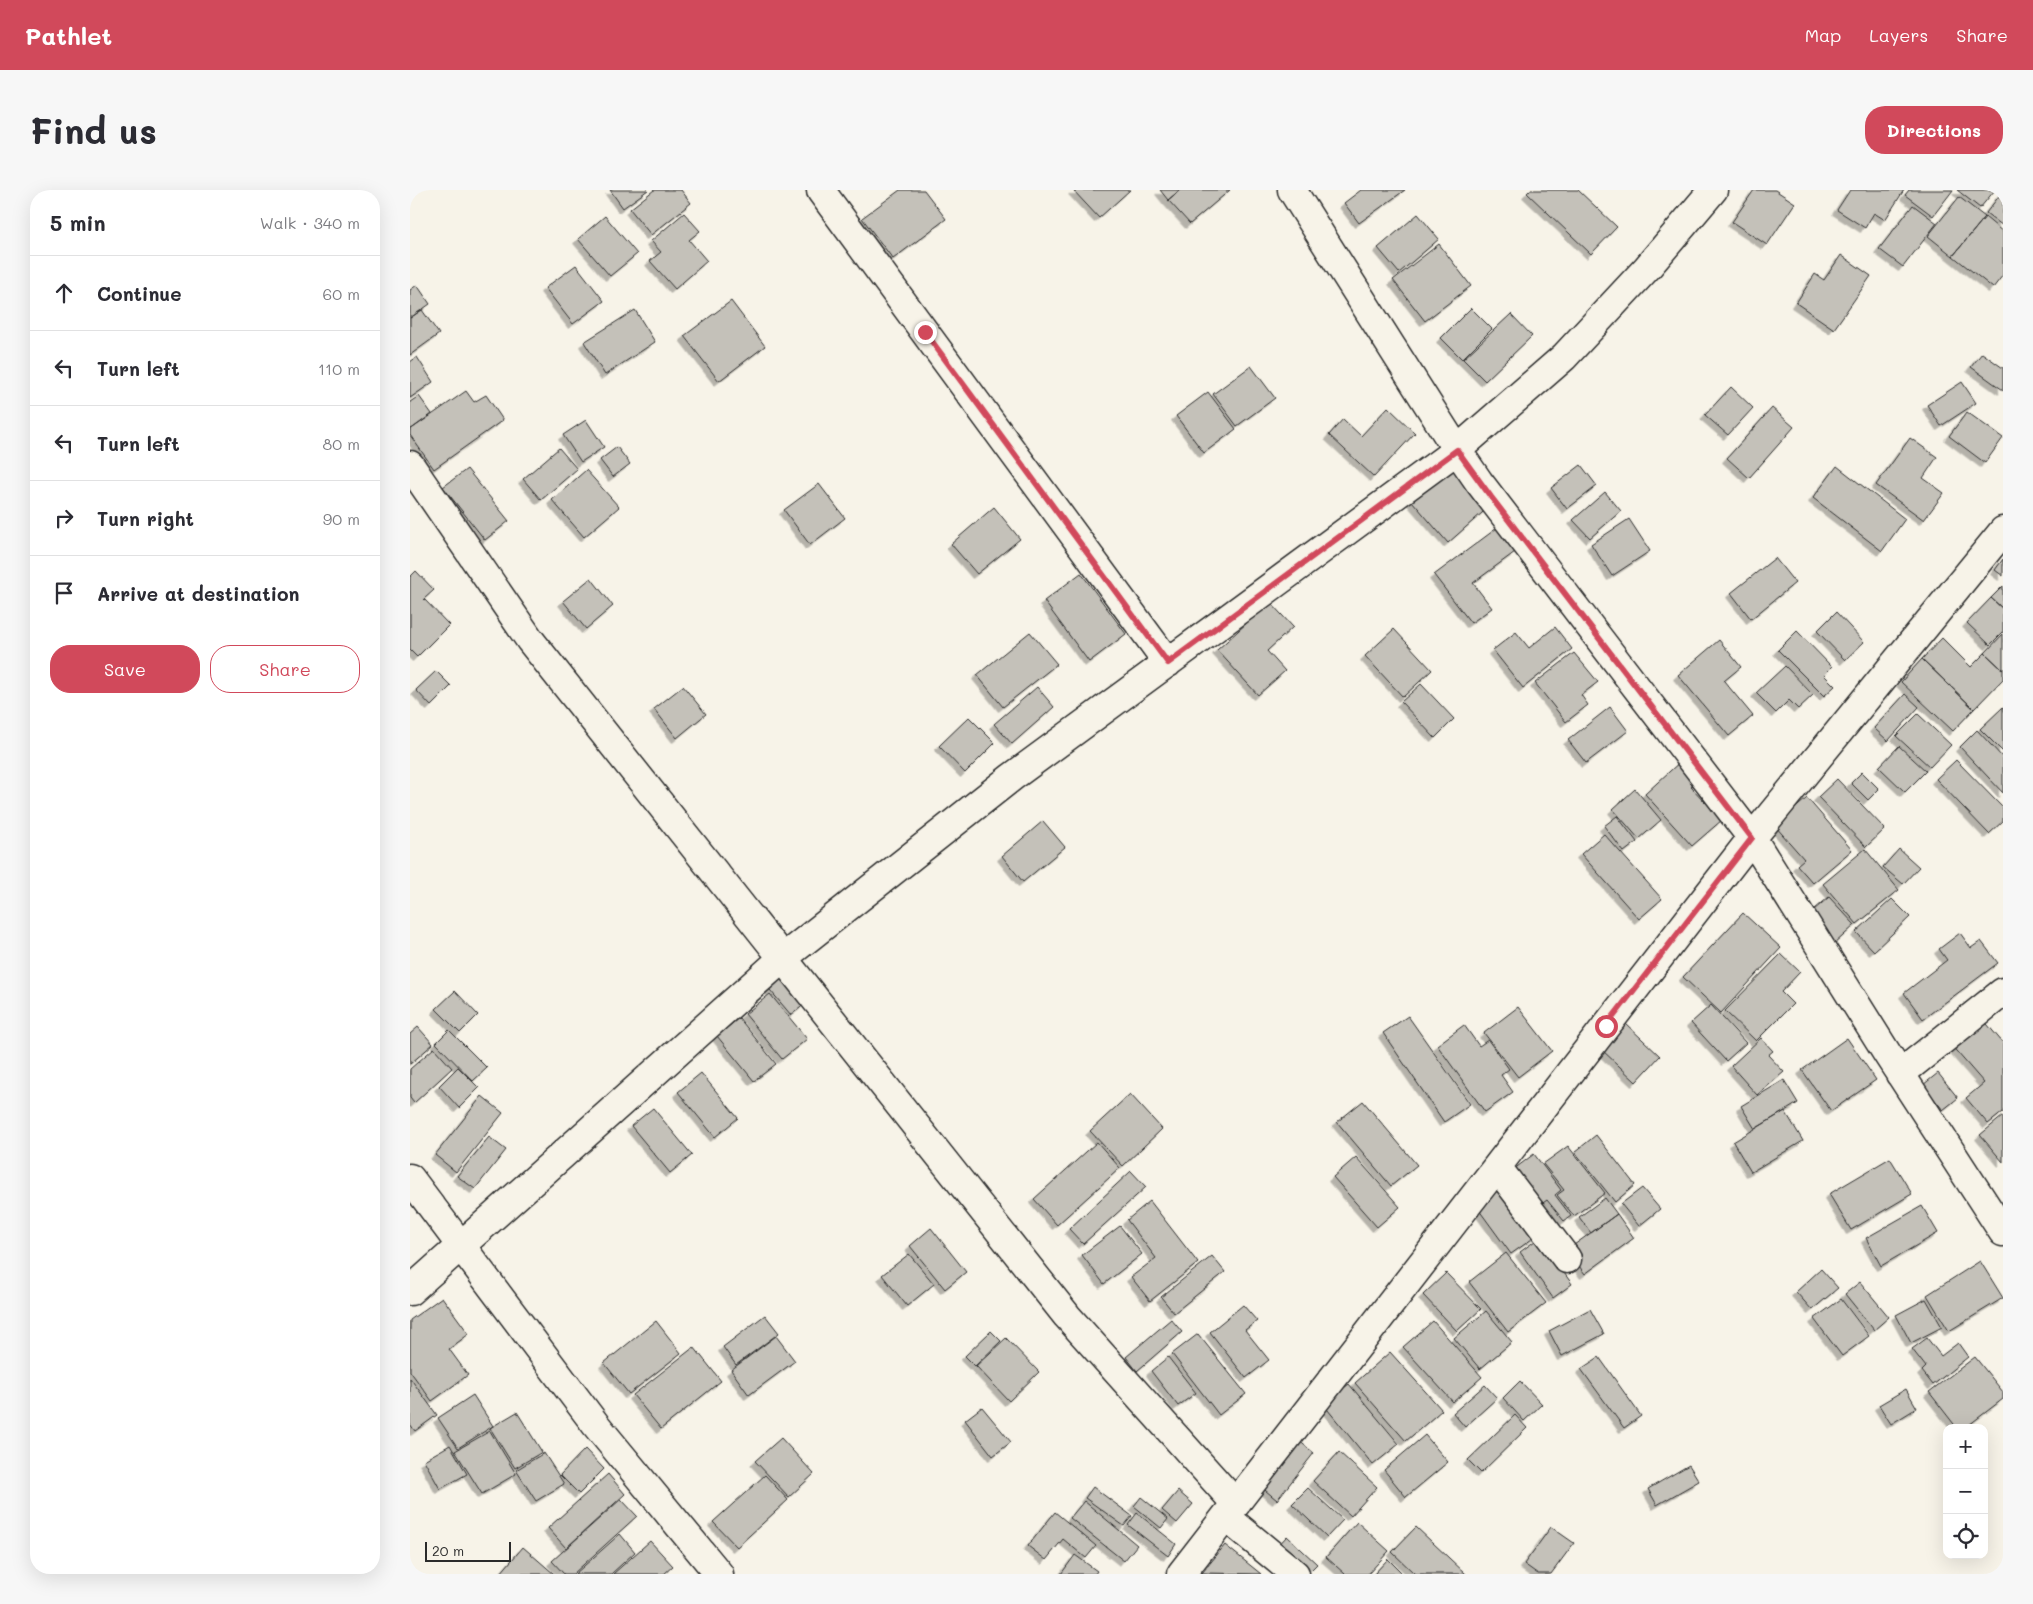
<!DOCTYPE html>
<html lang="en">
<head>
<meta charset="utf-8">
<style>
	:root { --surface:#fff; --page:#f7f7f7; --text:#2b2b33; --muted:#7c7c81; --line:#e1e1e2; --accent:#d1495b }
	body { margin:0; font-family:Mali,sans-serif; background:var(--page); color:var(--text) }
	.controls { position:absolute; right:15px; bottom:15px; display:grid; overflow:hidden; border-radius:10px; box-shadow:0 5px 20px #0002 }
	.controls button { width:45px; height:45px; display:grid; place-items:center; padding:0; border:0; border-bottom:1px solid var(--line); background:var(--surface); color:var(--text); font:25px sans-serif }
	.scale { position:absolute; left:15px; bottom:12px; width:86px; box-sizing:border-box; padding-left:5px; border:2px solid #2b2b2b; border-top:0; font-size:14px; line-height:18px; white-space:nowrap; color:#2b2b2b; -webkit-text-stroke:4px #f7f3e8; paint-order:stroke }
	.stop { position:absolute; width:15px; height:15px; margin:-11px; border:4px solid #d1495b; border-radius:50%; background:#fff }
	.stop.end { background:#d1495b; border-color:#fff; box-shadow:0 1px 5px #0008 }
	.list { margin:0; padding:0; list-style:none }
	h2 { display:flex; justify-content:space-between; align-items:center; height:65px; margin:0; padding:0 20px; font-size:21px }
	h2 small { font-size:16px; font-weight:400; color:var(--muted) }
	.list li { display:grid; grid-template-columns:32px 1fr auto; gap:15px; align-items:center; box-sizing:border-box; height:75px; padding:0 20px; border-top:1px solid var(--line) }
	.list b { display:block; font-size:19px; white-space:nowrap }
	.list em { font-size:16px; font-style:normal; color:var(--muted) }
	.actions { display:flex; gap:10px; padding:15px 20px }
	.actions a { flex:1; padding:11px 0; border:1px solid var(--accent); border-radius:20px; text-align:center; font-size:18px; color:var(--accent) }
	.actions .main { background:var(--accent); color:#fff }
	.icon { flex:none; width:28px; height:28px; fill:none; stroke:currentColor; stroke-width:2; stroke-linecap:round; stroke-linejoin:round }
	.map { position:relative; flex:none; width:1593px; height:1384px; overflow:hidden; border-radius:20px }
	header { display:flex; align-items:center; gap:30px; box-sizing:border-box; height:70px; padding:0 25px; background:var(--accent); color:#fff }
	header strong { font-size:24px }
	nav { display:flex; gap:28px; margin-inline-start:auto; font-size:18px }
	.intro { display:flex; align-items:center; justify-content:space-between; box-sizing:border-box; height:120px; padding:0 30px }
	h1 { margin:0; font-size:35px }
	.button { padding:12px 22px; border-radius:20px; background:var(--accent); color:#fff; font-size:18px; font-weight:700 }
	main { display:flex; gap:30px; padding:0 30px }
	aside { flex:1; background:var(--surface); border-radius:20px; box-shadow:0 5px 20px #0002 }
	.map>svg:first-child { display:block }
</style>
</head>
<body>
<header>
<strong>Pathlet</strong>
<nav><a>Map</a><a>Layers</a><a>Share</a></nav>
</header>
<div class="intro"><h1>Find us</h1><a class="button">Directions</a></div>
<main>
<aside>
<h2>5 min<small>Walk · 340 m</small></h2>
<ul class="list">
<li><svg class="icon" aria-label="ahead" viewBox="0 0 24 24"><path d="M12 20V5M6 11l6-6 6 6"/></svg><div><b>Continue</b></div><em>60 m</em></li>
<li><svg class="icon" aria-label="left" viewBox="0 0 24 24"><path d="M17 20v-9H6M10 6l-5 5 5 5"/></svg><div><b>Turn left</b></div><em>110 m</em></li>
<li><svg class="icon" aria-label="left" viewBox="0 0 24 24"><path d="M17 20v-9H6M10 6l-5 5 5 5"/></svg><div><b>Turn left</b></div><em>80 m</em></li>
<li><svg class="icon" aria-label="right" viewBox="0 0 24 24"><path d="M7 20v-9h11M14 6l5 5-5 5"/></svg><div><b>Turn right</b></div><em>90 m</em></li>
<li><svg class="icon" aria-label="arrive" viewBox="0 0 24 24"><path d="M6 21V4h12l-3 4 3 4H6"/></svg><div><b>Arrive at destination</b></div></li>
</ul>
<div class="actions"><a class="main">Save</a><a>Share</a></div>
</aside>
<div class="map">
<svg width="1593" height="1384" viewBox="0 0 1593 1384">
	<defs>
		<filter id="shadow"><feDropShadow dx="-4.5" dy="4.5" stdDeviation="0" flood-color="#0004"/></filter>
	</defs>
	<rect width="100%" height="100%" fill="#f7f3e8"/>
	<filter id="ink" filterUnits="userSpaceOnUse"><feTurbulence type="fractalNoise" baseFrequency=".02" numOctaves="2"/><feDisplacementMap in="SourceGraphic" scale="10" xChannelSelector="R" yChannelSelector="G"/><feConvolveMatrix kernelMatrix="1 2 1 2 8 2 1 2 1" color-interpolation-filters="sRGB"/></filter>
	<g filter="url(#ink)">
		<path fill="#c4c1b9" stroke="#2b2b2b" filter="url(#shadow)" d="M200 0H238L213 18Z
			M244 0H271L281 13 241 45 220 19Z
			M490 0H514L536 29 483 69 452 28Z
			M663 0H720L689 28Z
			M750 0H770L758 10Z
			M770 0H820L780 34 758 10Z
			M951 0H995L949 33 934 13Z
			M1120 0H1168L1207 37 1181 64 1117 3Z
			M1344 0H1365L1385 13 1357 55 1322 32Z
			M1440 0H1494L1475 30 1464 23 1455 38 1427 20Z
			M1499 0H1543L1523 26 1495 5Z
			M1547 0H1585L1570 18Z
			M1593 1V36L1576 23Z
			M1549 7 1575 27 1543 66 1518 46Z
			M1503 15 1527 33 1493 77 1469 59Z
			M274 23 290 41 279 50 297 71 265 99 240 71 251 62 241 51Z
			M1008 24 1029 49 989 83 968 58Z
			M195 26 227 64 200 86 168 49Z
			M1575 27 1593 42V85L1583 98 1543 66Z
			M1029 54 1061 96 1015 131 983 90Z
			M1431 65 1461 86 1424 139 1386 113 1405 84 1414 90Z
			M166 75 194 111 163 134 135 98Z
			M7 95 20 114 0 128V100Z
			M321 111 355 156 309 191 274 146Z
			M1061 118 1082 139 1052 169 1031 148Z
			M12 120 29 144 0 165V128Z
			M225 120 245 152 195 185 174 152Z
			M1101 124 1122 146 1075 191 1053 169Z
			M1572 163 1593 178V200L1561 177Z
			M7 167 23 192 0 208V172Z
			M841 176 865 208 827 236 803 204Z
			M1552 192 1566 213 1531 236 1517 215Z
			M1321 197 1343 218 1318 245 1295 225Z
			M56 201 64 212 76 205 93 230 24 279 0 245V240Z
			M798 202 826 239 794 263 766 226Z
			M9 206 22 224 0 240V212Z
			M978 217 1005 243 964 287 919 245 933 229 951 246Z
			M1362 218 1384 237 1339 288 1317 268Z
			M1557 222 1593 248 1575 273 1539 246Z
			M176 230 194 257 171 272 153 245Z
			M1500 248 1527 267 1513 288 1534 303 1514 330 1466 295Z
			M207 257 220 274 203 287 190 270Z
			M149 258 167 279 131 310 113 289Z
			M1045 274 1081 315 1038 353 1002 311Z
			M1171 275 1187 296 1157 319 1141 298Z
			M1427 276 1495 329 1472 361 1403 308Z
			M57 279 99 331 75 350 33 297Z
			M176 280 209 317 174 347 142 310Z
			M409 294 435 328 400 355 374 320Z
			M1195 302 1211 321 1180 348 1163 330Z
			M584 317 610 349 567 384 541 354Z
			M1219 329 1240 361 1202 386 1181 354Z
			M1087 338 1105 362 1063 393 1082 418 1061 433 1024 385Z
			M1365 368 1385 393 1341 429 1321 403Z
			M1593 369V386L1585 380Z
			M6 381 24 400 14 409 39 435 7 467 0 460V387Z
			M671 383 716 444 679 472 634 411Z
			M181 388 203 416 176 439 153 411Z
			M1593 396V419L1581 408Z
			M1581 408 1593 419V442L1580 455 1557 433Z
			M860 412 883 437 857 461 875 481 848 505 807 460Z
			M1426 422 1454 452 1435 470 1407 441Z
			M1145 437 1162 459 1113 498 1083 460 1106 442 1119 458Z
			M984 439 1022 480 993 507 955 466Z
			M1387 441 1422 477 1414 485 1425 496 1414 506 1368 460Z
			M620 442 647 474 593 517 567 485Z
			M1593 444V480L1575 463Z
			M1532 448 1561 477 1575 463 1593 480V489L1564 519 1512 469Z
			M1309 450 1331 477 1314 491 1343 526 1319 546 1268 485Z
			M1164 463 1188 492 1171 505 1178 515 1156 532 1125 493Z
			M1512 469 1564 519 1543 541 1491 492Z
			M1375 476 1403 505 1388 519 1379 510 1366 523 1346 503Z
			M26 481 41 496 21 516 6 500Z
			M1011 494 1044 529 1025 548 991 512Z
			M273 496 296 524 267 548 244 519Z
			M627 497 644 517 602 554 584 534Z
			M1495 504 1509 517 1478 551 1464 538Z
			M1200 517 1218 541 1176 573 1158 550Z
			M1593 517V562L1570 539Z
			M1508 524 1541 555 1520 577 1486 546Z
			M559 527 585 553 555 583 529 556Z
			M1567 540 1593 568V603L1550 557Z
			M1489 556 1516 581 1495 602 1469 577Z
			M1272 570 1290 589 1281 597 1312 630 1282 656 1235 604Z
			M1546 570 1593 618V631L1579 644 1526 589Z
			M1452 582 1469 599 1458 610 1441 593Z
			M1427 589 1475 639 1456 657 1408 607Z
			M1225 599 1251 630 1229 649 1203 619Z
			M1397 608 1442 660 1403 693 1387 675 1394 669 1365 636Z
			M1207 626 1227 652 1214 662 1194 636Z
			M633 631 655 657 613 692 592 666Z
			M1194 644 1252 709 1229 729 1171 664Z
			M1455 659 1489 700 1447 734 1413 694Z
			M1489 659 1509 677 1493 694 1473 677Z
			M1419 707 1445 735 1423 755 1397 726Z
			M1482 709 1500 727 1464 761 1446 742Z
			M1333 723 1371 758 1311 823 1273 787Z
			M1550 743 1561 758 1571 751 1588 773 1513 829 1494 803 1537 770 1529 759Z
			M1371 764 1390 782 1371 802 1383 814 1346 851 1315 821Z
			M369 783 395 814 381 825 355 794Z
			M45 801 68 825 50 843 26 819Z
			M360 804 397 849 372 869 335 824Z
			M1301 815 1336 853 1316 871 1281 833Z
			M1108 817 1142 861 1108 887 1074 843Z
			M998 826 1060 914 1034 932 973 843Z
			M329 828 366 874 344 891 307 846Z
			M1572 828 1593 853V922L1578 934 1556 908 1574 893 1540 854Z
			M1215 833 1250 866 1226 892 1191 859Z
			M1054 835 1069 856 1078 850 1099 879 1091 885 1103 902 1075 922 1027 855Z
			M8 837 23 854 0 874V844Z
			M39 840 77 878 63 891 26 853Z
			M1351 848 1363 861 1358 865 1374 882 1347 905 1321 876Z
			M1437 848 1466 890 1421 921 1392 880Z
			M24 858 42 878 4 913 0 908V879Z
			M48 877 69 898 49 918 29 896Z
			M291 883 328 928 305 947 268 902Z
			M1528 883 1548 908 1533 920 1513 895Z
			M1374 890 1388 913 1345 939 1331 916Z
			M720 904 752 939 713 976 680 941Z
			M72 906 93 923 46 982 25 965Z
			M953 911 1007 975 981 996 927 932Z
			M243 918 282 965 260 983 221 936Z
			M1375 921 1393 951 1341 982 1323 952Z
			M1593 926V972L1570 945Z
			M1186 945 1225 995 1205 1012 1165 962Z
			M79 947 96 960 65 999 47 986Z
			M687 952 710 978 647 1035 624 1009Z
			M1158 956 1195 1003 1164 1026 1147 1005 1154 1000 1133 974Z
			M1124 964 1151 1000 1145 1005 1161 1026 1154 1031 1137 1010 1126 1018 1099 983Z
			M946 967 990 1017 967 1037 923 987Z
			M1480 968 1502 1004 1441 1040 1419 1004Z
			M721 981 736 997 673 1054 659 1039Z
			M1094 996 1129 1044 1101 1064 1066 1016Z
			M1232 998 1250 1019 1229 1036 1211 1014Z
			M1195 1008 1207 1024 1181 1043 1169 1027Z
			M740 1011 788 1073 740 1111 721 1087 746 1068 717 1030Z
			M1512 1016 1528 1043 1471 1076 1456 1048Z
			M1207 1024 1224 1048 1175 1084 1157 1060Z
			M710 1036 732 1064 694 1094 672 1065Z
			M521 1038 556 1082 535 1099 500 1056Z
			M1129 1048 1162 1094 1143 1108 1110 1062Z
			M1096 1063 1136 1113 1098 1142 1059 1092Z
			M499 1064 524 1094 497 1116 472 1085Z
			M802 1066 815 1082 764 1123 751 1107Z
			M1570 1071 1593 1108 1539 1141 1517 1105Z
			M1411 1079 1428 1098 1402 1120 1386 1102Z
			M1036 1083 1071 1119 1047 1141 1013 1105Z
			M1450 1092 1479 1127 1464 1140 1435 1104Z
			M32 1107 59 1144 39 1159 58 1185 22 1211 0 1181V1130Z
			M1431 1109 1459 1146 1432 1166 1404 1129Z
			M1516 1109 1532 1137 1501 1153 1486 1125Z
			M833 1115 847 1131 835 1140 859 1170 836 1188 800 1142Z
			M1180 1119 1194 1144 1152 1166 1139 1141Z
			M1076 1121 1102 1152 1070 1179 1044 1148Z
			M355 1125 369 1143 326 1175 313 1157Z
			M761 1129 772 1142 727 1181 716 1167Z
			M246 1131 271 1163 219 1204 194 1173Z
			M1023 1131 1072 1187 1043 1212 993 1157Z
			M581 1141 591 1151 565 1176 555 1166Z
			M788 1144 836 1204 809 1225 762 1164Z
			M366 1146 385 1171 339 1205 321 1180Z
			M596 1148 629 1182 599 1211 566 1176Z
			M1517 1148 1531 1166 1548 1153 1558 1167 1523 1195 1512 1181 1516 1177 1502 1159Z
			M284 1157 311 1191 251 1239 223 1205Z
			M980 1162 1032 1220 996 1251 945 1193Z
			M758 1167 786 1203 768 1216 741 1181Z
			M1189 1167 1231 1226 1214 1238 1171 1179Z
			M1565 1167 1593 1202V1209L1555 1238H1547L1519 1202Z
			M0 1188 27 1225 5 1241 0 1234Z
			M1110 1191 1132 1214 1114 1231 1093 1208Z
			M939 1194 989 1254 963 1275 913 1214Z
			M1075 1195 1087 1208 1055 1237 1043 1223Z
			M1496 1199 1507 1218 1481 1234 1469 1215Z
			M63 1205 83 1236 48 1258 28 1228Z
			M572 1217 601 1252 583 1266 555 1230Z
			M107 1222 132 1262 105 1278 80 1238Z
			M1105 1225 1117 1238 1071 1283 1058 1270Z
			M80 1241 106 1284 72 1304 45 1261Z
			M1015 1245 1038 1272 996 1307 974 1280Z
			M371 1248 404 1284 379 1307 345 1271Z
			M888 1250 904 1263 867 1310 850 1296Z
			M40 1255 57 1284 30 1299 14 1270Z
			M175 1259 194 1279 169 1304 150 1285Z
			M929 1262 967 1297 941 1326 903 1291Z
			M134 1263 154 1294 126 1311 106 1280Z
			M1279 1275 1289 1291 1247 1315 1238 1299Z
			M198 1284 215 1304 156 1358 138 1338Z
			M355 1285 378 1310 327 1357 303 1332Z
			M683 1297 722 1326 714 1336 675 1308Z
			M898 1298 933 1330 917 1347 882 1314Z
			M768 1301 783 1314 767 1333 752 1320Z
			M731 1307 758 1329 751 1338 724 1316Z
			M211 1309 227 1326 163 1384H154L142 1371Z
			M674 1311 727 1355 714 1371 660 1328Z
			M645 1322 686 1356 676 1368 653 1349 636 1370 618 1356Z
			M727 1323 766 1354 758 1366 718 1335Z
			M947 1332 979 1361 958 1384H935L916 1367Z
			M1006 1337 1056 1384H1005L982 1362Z
			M1141 1337 1164 1353 1141 1384H1128L1114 1374Z
			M210 1344 225 1362 201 1384H165Z
			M877 1346 907 1374 897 1384 864 1360Z
			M240 1351 263 1376 254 1384H203Z
			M815 1355 851 1384 792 1383Z
			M113 1357 144 1384H90Z
			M665 1365 687 1381 685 1384H651Z
			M978 1369 993 1384H964Z"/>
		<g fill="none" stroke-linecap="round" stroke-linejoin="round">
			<defs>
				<path id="minor" d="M882 0 1047 260 1069 292 1342 648 1478 865 1593 1042
					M411 1 758 473
					M0 275 120 450 657 1126 826 1314
					M1490 884 1593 802
					M1087 977 1157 1069
					M0 988 186 1235 309 1384
					M0 1101 373 768 602 587 1047 260 1154 167 1237 78 1303 0
					M816 1327 885 1384
					M771 1384 1342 648 1593 341"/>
			</defs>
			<use href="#minor" stroke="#2b2b2b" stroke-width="31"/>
			<use href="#minor" stroke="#f7f3e8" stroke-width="28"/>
		</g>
	</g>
	<g fill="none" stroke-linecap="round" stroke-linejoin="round" filter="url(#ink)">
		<path stroke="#d1495b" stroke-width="6" d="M515 142 758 473 1047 260 1081 307 1342 648 1196 836"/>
	</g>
</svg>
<div class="controls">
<button>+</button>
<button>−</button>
<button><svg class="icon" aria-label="locate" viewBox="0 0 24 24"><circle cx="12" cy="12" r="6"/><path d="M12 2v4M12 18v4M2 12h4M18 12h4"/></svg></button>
</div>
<div class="scale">20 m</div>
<div class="stop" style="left:1196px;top:836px"></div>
<div class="stop end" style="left:515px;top:142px"></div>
</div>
</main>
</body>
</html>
